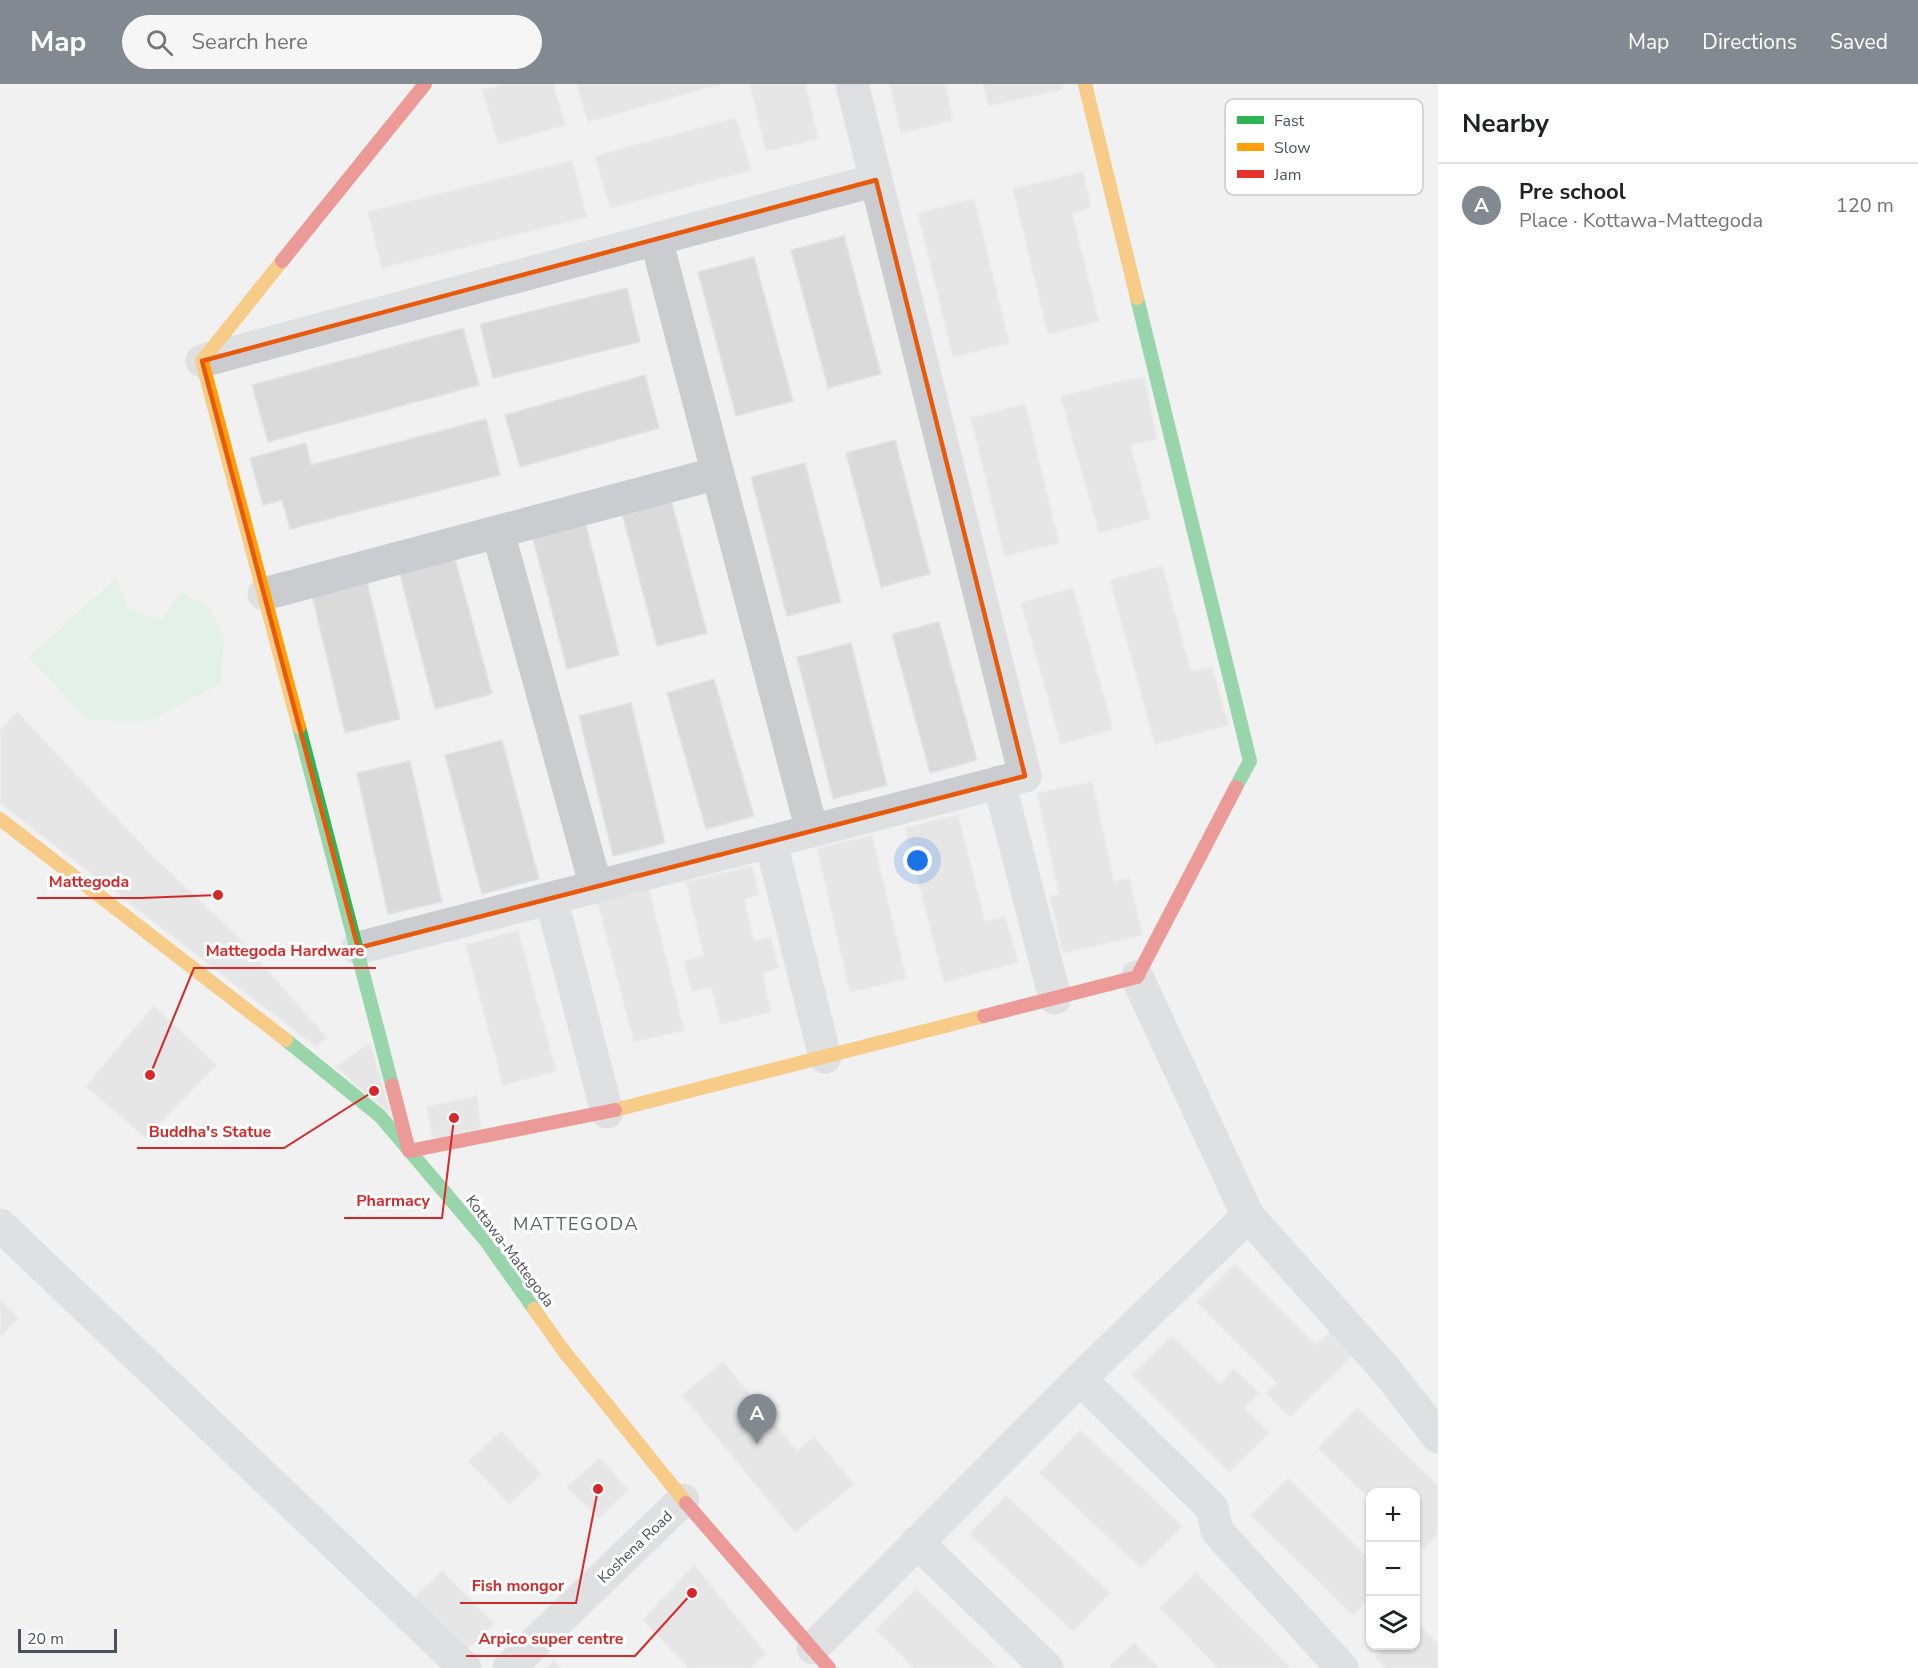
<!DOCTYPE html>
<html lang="en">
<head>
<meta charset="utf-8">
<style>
	:root { --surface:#fff; --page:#f6f6f6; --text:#202124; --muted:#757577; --line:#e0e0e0; --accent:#838991 }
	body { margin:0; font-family:"Nunito Sans",sans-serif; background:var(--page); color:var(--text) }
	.controls { position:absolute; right:18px; bottom:18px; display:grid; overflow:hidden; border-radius:12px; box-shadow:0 2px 4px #0004 }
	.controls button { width:54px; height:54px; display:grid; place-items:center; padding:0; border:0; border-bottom:2px solid var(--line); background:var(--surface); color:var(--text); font:30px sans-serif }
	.scale { position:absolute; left:18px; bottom:15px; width:99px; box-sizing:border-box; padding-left:6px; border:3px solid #48515d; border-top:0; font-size:16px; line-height:21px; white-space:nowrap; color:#48515d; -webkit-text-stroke:4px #fff; paint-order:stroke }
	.you { position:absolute; left:918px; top:777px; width:21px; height:21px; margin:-15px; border:4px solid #fff; border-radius:50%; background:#1a73e8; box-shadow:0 0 0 9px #1a73e833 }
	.badge { display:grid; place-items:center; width:39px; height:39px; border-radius:50%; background:var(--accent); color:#fff; font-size:20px; font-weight:700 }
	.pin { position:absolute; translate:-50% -50px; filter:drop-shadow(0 2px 3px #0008) }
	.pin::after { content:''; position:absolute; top:32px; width:21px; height:18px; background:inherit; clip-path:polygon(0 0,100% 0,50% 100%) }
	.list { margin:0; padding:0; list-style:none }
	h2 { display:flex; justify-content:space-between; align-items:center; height:78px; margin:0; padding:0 24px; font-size:26px }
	h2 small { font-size:20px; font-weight:400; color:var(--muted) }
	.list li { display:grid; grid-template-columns:39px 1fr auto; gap:18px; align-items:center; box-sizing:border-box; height:84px; padding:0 24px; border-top:2px solid var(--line) }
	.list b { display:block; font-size:22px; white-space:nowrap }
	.list p { margin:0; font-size:20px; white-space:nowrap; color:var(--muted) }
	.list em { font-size:20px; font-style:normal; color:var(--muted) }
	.icon { flex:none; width:33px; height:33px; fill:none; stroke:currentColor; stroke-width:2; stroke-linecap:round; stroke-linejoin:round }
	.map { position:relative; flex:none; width:1438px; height:1584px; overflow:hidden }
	header { display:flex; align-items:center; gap:36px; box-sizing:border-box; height:84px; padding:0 30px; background:var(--accent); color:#fff }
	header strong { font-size:28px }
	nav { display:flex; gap:33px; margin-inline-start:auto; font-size:21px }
	.search { width:420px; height:54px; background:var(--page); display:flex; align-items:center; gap:15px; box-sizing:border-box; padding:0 21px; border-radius:33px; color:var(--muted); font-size:22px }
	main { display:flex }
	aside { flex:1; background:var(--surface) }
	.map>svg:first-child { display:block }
</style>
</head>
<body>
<header>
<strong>Map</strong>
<div class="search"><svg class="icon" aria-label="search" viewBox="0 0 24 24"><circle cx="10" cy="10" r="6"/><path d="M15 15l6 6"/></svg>Search here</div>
<nav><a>Map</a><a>Directions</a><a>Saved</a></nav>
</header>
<main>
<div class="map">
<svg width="1438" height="1584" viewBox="0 0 1438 1584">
	<rect width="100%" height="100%" fill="#f1f1f1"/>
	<path fill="#d6f0e2" d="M116 494 128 524 161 536 181 508 210 524 224 557 221 599 148 638 88 636 29 573Z"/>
	<path fill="#dadadb" stroke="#e2e3e4" stroke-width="1.5" d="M505 0H553L565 41 498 60 483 6Z
		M577 0H720L588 38Z
		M750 0H805L818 55 766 67Z
		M890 0H945L953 36 901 49Z
		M983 0H1061L1062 5 989 22Z
		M736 34 751 86 610 124 595 72Z
		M572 77 587 133 382 184 368 128Z
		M1083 88 1091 124 1072 129 1099 237 1048 250 1013 105Z
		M974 115 1009 259 953 273 918 129Z
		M844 152 881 290 828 304 791 166Z
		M754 173 793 317 736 332 698 188Z
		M627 204 640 258 493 294 480 240Z
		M463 244 479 301 268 358 252 301Z
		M645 291 659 344 520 383 505 331Z
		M1144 293 1157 355 1130 361 1150 435 1099 449 1061 313 1113 299Z
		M1025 320 1059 459 1005 472 971 334Z
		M486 335 500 391 290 445 282 416 263 421 250 374 306 359 311 381Z
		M895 356 930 490 881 503 846 369Z
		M805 379 841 518 787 532 751 393Z
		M670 412 707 549 657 562 621 425Z
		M585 437 619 571 567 585 532 451Z
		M454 471 492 610 435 625 399 487Z
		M1162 482 1191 588 1212 583 1228 641 1155 660 1110 496Z
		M366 494 400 635 345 649 311 507Z
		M1073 504 1113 645 1061 660 1021 519Z
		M939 538 977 676 930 689 892 550Z
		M851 559 887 701 833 715 797 573Z
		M714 595 754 732 706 745 667 609Z
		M631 619 665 759 613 772 579 632Z
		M17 628 152 772 234 849 327 954 315 962 0 719V647Z
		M502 656 539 795 482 810 445 671Z
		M410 677 442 818 388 830 357 689Z
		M1092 698 1114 798 1129 794 1142 851 1063 869 1050 812 1059 810 1037 709Z
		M958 731 985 838 1005 833 1018 878 944 898 905 744Z
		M872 751 906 895 850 908 817 764Z
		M752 782 759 811 744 815 754 858 770 853 779 884 762 889 771 928 721 940 711 902 692 907 684 877 704 872 686 798Z
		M649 806 684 946 634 958 598 819Z
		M518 847 556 987 503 1001 466 861Z
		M154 922 216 981 146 1054 86 1002Z
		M370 959 391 1031 336 983Z
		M477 1012 481 1044 433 1055 427 1023Z
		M1235 1180 1316 1261 1332 1245 1356 1268 1290 1333 1266 1309 1277 1299 1197 1218Z
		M0 1216 18 1234 0 1253Z
		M1172 1252 1220 1300 1234 1285 1259 1309 1244 1324 1269 1349 1229 1388 1132 1291Z
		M723 1278 797 1367 814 1353 854 1400 795 1448 682 1311Z
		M1357 1324 1438 1402V1450L1423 1465 1416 1457V1408H1370V1415L1318 1364Z
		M1080 1346 1182 1442 1141 1484 1040 1389Z
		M501 1347 541 1390 509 1420 469 1377Z
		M600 1374 628 1406 599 1434 567 1403Z
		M1288 1394 1370 1476V1513L1353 1531 1251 1431Z
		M1006 1412 1110 1509 1073 1547 970 1450Z
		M694 1481 766 1570 750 1584H689L643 1536Z
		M442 1487 494 1540 466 1566 415 1513Z
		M1196 1489 1290 1584H1219L1160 1524Z
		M916 1505 997 1584H915L876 1546Z
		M1416 1538 1438 1560V1584H1386L1376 1573 1388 1562H1416Z
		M1134 1559 1159 1584H1108Z
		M554 1577 560 1584H546Z"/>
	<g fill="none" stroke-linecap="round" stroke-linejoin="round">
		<path stroke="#cbcccf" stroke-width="33" d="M656 155 812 747
			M202 277 876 96
			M498 448 596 803
			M264 510 718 389
			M999 698 1055 914
			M771 758 825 973
			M551 814 607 1028
			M358 864 1025 692 852 0
			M1137 893 1248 1132
			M0 1141 465 1584
			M1080 1295 1212 1424 1217 1447 1342 1584
			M917 1458 1047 1584
			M813 1564 1080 1295 1248 1132 1387 1287 1438 1353
			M509 1584 683 1416"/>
		<path stroke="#30b455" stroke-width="14" d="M1137 214 1250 677 1236 703
			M299 643 392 1001
			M286 956 380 1032 486 1157 534 1225"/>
		<path stroke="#ff9f0a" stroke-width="14" d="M1085 0 1137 214
			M282 177 202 277 299 643
			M0 735 286 956
			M615 1026 984 932
			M534 1225 563 1266 686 1419"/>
		<path stroke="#e5322d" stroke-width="14" d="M282 177 425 0
			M984 932 1137 893 1236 703
			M392 1001 409 1067 615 1026
			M686 1419 829 1584"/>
	</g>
	<path d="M0 0H1438V1584H0ZM876 96 1025 692 358 864 202 277Z" fill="#f1f1f1" fill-opacity=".55" fill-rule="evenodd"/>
	<path fill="none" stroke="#e8590c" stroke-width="4.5" stroke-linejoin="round" d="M876 96 1025 692 358 864 202 277Z"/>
	<g text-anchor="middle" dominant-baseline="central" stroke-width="6" stroke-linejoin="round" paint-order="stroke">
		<g font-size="15" fill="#48515d" stroke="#fff">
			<text transform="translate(510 1167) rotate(53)">Kottawa-Mattegoda</text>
			<text transform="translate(635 1463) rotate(-44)">Koshena Road</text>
		</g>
		<g font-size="18" letter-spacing="1.5" fill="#5c5f65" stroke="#fff">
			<text x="576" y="1140">MATTEGODA</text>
		</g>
	</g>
	<rect x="1225" y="15" width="198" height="96" rx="9" fill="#fff" stroke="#c8cbce" stroke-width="1.5"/>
	<rect x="1237" y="32" width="27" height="8" fill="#30b455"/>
	<rect x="1237" y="59" width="27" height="8" fill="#ff9f0a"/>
	<rect x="1237" y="86" width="27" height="8" fill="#e5322d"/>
	<g font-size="16" fill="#48515d">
		<text x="1274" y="42">Fast</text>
		<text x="1274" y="69">Slow</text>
		<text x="1274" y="96">Jam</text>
	</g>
	<path fill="none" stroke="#d62828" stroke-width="2" d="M218 811L141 814H37M150 991L194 884H376M374 1007L284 1064H137M454 1034L442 1134H344M598 1405L576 1519H460M692 1509L635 1572H466"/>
	<g fill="#d62828" stroke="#fff" stroke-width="2">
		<circle cx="218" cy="811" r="6"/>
		<circle cx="150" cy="991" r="6"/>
		<circle cx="374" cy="1007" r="6"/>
		<circle cx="454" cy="1034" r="6"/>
		<circle cx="598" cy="1405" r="6"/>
		<circle cx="692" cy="1509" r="6"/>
	</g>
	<g font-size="16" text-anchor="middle" font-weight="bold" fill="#d62828" stroke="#fff" stroke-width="6" stroke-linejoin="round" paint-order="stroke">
		<text x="89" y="803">Mattegoda</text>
		<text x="285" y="872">Mattegoda Hardware</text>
		<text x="210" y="1053">Buddha's Statue</text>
		<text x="393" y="1122">Pharmacy</text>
		<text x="518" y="1507">Fish mongor</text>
		<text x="551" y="1560">Arpico super centre</text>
	</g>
</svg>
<div class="controls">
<button>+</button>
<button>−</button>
<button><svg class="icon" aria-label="layers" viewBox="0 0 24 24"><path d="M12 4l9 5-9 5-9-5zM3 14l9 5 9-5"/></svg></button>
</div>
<div class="scale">20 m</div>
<div class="you"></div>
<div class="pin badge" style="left:757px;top:1360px">A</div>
</div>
<aside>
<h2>Nearby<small></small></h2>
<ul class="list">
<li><span class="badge">A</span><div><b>Pre school</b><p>Place · Kottawa-Mattegoda</p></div><em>120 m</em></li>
</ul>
</aside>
</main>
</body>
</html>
